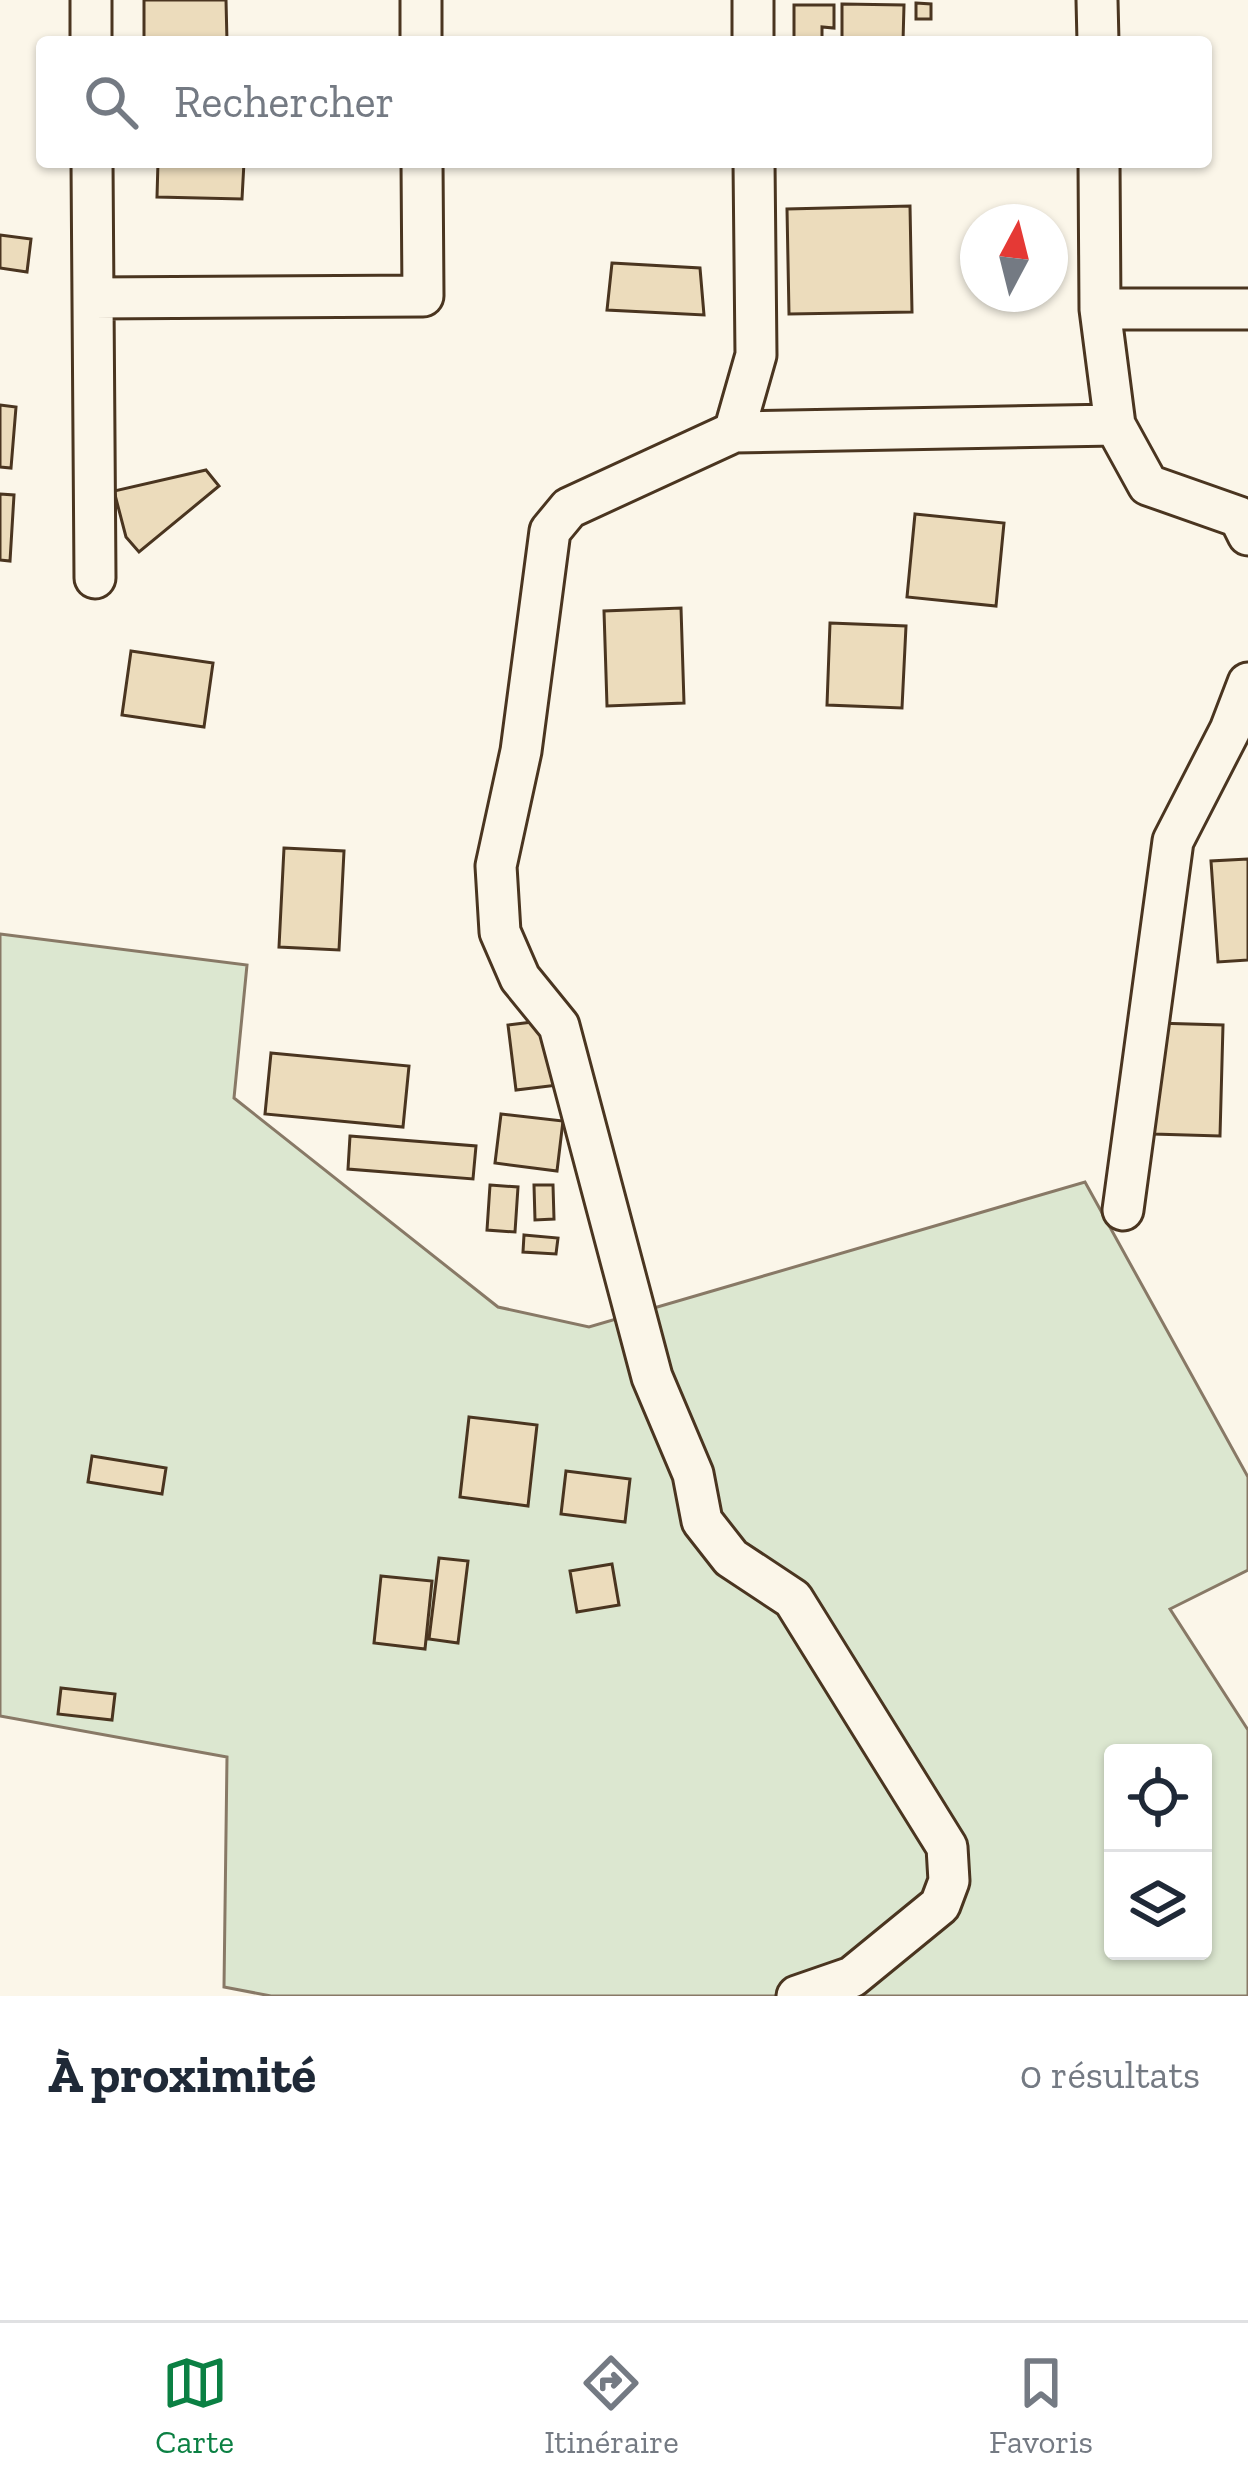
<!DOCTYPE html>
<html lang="fr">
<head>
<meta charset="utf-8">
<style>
	:root { --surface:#fff; --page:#f6f6f7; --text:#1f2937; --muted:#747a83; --line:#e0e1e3; --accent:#0b8043 }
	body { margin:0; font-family:"Zilla Slab",serif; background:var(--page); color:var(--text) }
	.controls { position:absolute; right:36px; bottom:36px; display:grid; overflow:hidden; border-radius:12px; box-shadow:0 3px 9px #0004 }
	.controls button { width:108px; height:108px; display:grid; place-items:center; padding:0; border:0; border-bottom:3px solid var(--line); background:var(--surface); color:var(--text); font:60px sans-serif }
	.compass { position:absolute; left:960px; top:204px; width:108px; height:108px; border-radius:50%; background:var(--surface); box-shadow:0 3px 9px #0004; rotate:7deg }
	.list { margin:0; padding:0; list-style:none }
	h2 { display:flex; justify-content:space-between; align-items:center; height:156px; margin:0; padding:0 48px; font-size:51px }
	h2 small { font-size:39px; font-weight:400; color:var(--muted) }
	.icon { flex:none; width:66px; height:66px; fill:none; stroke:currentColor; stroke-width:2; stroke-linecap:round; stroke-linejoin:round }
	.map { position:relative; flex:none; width:1248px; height:1996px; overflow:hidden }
	.search { position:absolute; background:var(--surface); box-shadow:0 3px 9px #0004; left:36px; right:36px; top:36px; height:132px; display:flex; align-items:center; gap:30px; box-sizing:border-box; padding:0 42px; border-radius:12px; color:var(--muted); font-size:45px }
	.sheet { height:324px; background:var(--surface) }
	nav { display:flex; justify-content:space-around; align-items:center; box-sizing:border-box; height:168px; border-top:3px solid var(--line); background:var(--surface); font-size:33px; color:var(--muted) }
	nav a { display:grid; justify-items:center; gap:6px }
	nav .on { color:var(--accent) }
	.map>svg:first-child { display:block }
</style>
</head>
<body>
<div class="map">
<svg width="1248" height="1996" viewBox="0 0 1248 1996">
	<rect width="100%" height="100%" fill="#fbf6e9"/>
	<path fill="#dce7d0" stroke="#887966" stroke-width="3" fill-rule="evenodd" d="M0 934 247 965 234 1098 498 1307 589 1327 1085 1182 1248 1477V1570L1170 1609 1248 1730V1996H271L224 1987 227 1757 0 1716ZM1113 1753H1203V1951H1113Z"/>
	<path fill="#ecdcbc" stroke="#4a3520" stroke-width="3" d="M144 0H226L227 42H144Z
		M916 3 931 4V19H916Z
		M842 4 904 5 903 42H842Z
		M794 5H834V28L822 27V42H794Z
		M158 162H244L242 199 157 197Z
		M910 206 912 312 789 314 787 209Z
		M0 235 31 239 27 272 0 268Z
		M612 263 700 268 704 315 607 310Z
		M0 405 16 407 11 468 0 467Z
		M206 470 219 486 139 552 126 537 114 491Z
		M0 494 14 495 10 561 0 560Z
		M915 514 1004 523 996 606 907 597Z
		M681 608 684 703 607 706 604 611Z
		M830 623 906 626 902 708 827 705Z
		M131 651 213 663 204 727 122 715Z
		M284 848 344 851 339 950 279 947Z
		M1248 859V960L1218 962 1211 861Z
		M549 1020 558 1085 516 1090 508 1025Z
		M1155 1023 1223 1025 1220 1136 1153 1134Z
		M271 1053 409 1066 403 1127 265 1114Z
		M501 1114 563 1121 557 1171 495 1163Z
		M350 1136 476 1146 473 1179 348 1169Z
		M490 1185 518 1187 515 1232 487 1230Z
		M534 1185H553L554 1219 535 1220Z
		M524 1235 558 1238 556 1254 523 1252Z
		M469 1417 537 1425 528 1506 460 1497Z
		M92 1456 166 1468 162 1494 88 1482Z
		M566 1471 630 1479 625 1522 561 1514Z
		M439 1558 468 1561 458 1643 429 1639Z
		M612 1564 619 1605 577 1612 570 1571Z
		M381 1576 432 1581 425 1649 374 1643Z
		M61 1688 115 1694 112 1720 58 1714Z"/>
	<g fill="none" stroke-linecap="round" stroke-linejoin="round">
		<defs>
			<path id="minor" d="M91 0V42
				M421 0V42
				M753 0V42
				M1097 0 1098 42
				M92 162 95 578
				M754 162 756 355 734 432 569 508 550 531 521 751 496 866 500 932 520 978 559 1026 652 1377 693 1474 702 1521 731 1558 793 1599 947 1847 949 1881 940 1905 852 1977 797 1996
				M1099 162 1100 309 1115 425 1148 485 1239 517 1248 535
				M93 298 423 296 422 162
				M1100 309H1248
				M734 432 1115 425
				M1123 1210 1173 841 1230 730 1248 683"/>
		</defs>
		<use href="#minor" stroke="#4a3520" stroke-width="45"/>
		<use href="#minor" stroke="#fbf6e9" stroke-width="39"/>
	</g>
</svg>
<div class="controls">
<button><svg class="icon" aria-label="locate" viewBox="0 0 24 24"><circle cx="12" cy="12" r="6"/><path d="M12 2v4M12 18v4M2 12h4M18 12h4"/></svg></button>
<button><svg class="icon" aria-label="layers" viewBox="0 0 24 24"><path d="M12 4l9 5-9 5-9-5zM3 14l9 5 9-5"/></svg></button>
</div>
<svg class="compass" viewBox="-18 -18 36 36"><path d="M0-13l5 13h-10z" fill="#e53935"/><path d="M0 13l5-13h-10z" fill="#747a83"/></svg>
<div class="search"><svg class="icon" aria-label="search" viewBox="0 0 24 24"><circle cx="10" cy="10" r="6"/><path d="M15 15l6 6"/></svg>Rechercher</div>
</div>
<section class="sheet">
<h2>À proximité<small>0 résultats</small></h2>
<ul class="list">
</ul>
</section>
<nav>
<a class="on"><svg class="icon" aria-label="map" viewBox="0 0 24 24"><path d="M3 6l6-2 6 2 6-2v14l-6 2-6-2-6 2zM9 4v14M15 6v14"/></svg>Carte</a>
<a><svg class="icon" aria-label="directions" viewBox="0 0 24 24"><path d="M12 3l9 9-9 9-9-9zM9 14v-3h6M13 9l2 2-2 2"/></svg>Itinéraire</a>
<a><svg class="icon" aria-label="saved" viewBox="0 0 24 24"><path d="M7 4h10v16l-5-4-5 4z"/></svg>Favoris</a>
</nav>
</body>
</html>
